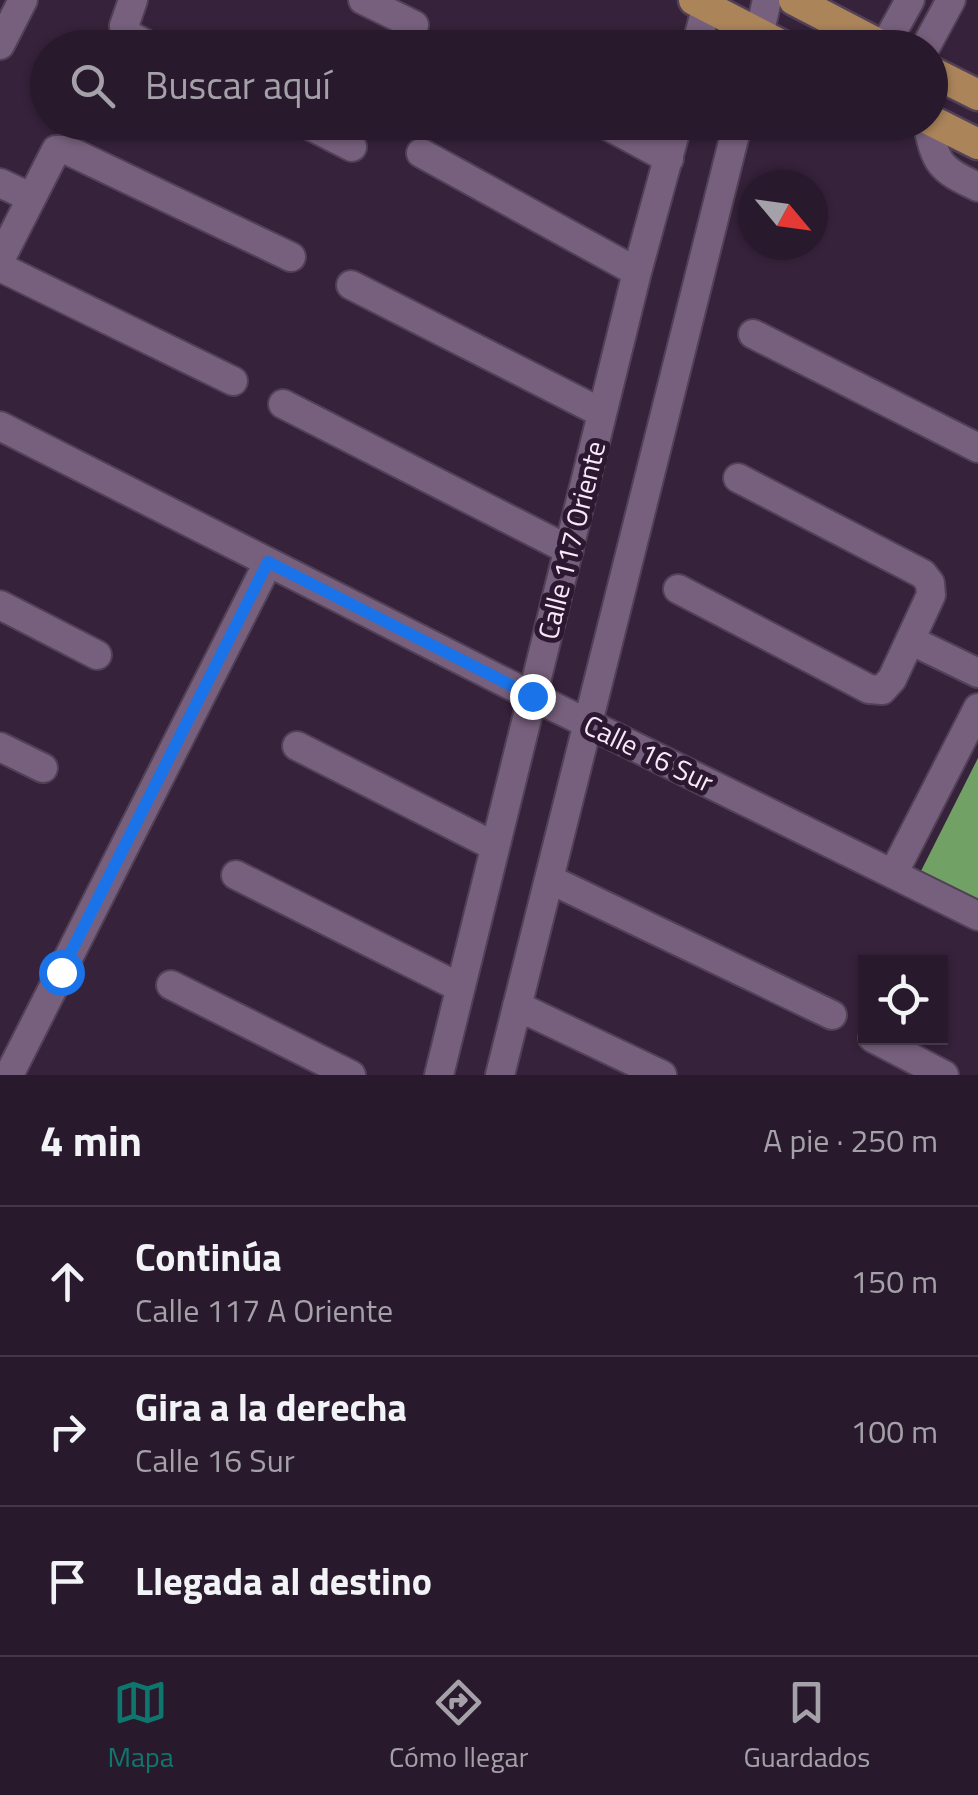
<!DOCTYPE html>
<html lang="es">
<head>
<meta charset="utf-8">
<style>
	:root { --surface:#281a2c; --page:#302334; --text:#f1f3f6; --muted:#a5a1a9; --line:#443848; --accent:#0f766e }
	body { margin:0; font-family:"Titillium Web",sans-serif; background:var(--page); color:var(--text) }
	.controls { position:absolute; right:30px; bottom:30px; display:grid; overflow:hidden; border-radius:0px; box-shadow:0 2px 8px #0004 }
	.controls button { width:90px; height:90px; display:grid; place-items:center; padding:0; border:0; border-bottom:2px solid var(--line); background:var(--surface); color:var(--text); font:50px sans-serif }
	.compass { position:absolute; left:738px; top:170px; width:90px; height:90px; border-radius:50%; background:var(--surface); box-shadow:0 2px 8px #0004; rotate:119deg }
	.stop { position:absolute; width:30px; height:30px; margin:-22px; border:8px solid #1a73e8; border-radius:50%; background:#fff }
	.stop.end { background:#1a73e8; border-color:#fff; box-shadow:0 2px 10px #0008 }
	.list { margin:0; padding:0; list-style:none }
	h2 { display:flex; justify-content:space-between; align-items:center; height:130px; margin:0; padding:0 40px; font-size:42px }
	h2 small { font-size:32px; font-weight:400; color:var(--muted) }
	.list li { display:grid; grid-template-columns:65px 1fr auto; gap:30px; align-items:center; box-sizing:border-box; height:150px; padding:0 40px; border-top:2px solid var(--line) }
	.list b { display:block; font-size:38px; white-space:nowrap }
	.list p { margin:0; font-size:32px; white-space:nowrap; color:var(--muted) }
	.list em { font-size:32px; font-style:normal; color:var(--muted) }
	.icon { flex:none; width:55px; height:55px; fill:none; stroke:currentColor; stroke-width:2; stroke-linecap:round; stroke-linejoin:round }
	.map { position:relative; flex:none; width:978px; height:1075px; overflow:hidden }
	.search { position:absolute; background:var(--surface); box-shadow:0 2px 8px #0004; left:30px; right:30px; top:30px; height:110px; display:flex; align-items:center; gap:25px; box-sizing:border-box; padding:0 35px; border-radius:55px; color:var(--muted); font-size:38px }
	.sheet { height:580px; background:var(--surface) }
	nav { display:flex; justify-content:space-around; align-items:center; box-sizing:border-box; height:140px; border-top:2px solid var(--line); background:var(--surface); font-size:28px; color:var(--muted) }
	nav a { display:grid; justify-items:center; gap:5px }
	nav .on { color:var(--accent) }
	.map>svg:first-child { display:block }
</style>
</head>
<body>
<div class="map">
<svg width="978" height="1075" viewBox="0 0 978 1075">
	<rect width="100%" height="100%" fill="#36223b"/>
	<path fill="#72a166" d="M978 758V901L921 871Z"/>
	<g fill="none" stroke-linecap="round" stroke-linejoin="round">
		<defs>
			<path id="minor" d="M133 0 124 26 130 36 153 48
				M363 0 414 25
				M0 45 23 0
				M884 47 910 0
				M696 48 708 0
				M756 48 767 0
				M925 48 951 0
				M303 122 352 147
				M601 122 669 159
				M927 122C936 164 939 169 978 187
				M421 153 637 272
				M0 183 30 197
				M0 260 56 150H67L291 257
				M0 262 4 269 233 381
				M351 285 602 413
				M753 334 978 448
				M283 404 569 550
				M0 426 532 696 978 916
				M678 589 869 689 882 690 892 679 931 595 930 583 923 574 738 478
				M0 605 97 655
				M910 640 978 673
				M297 746 494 846
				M0 747 43 768
				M893 874 978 708
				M236 875 459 987
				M549 879 832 1015
				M171 985 351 1075
				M517 1006 662 1075
				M873 1038 944 1075
				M9 1075 268 563
				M439 1075 637 272 678 122
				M500 1075 738 122"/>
			<path id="major" d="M694 0 787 48
				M794 0 886 48
				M930 71 978 95
				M930 120 978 144"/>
		</defs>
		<use href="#minor" stroke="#514056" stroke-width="32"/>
		<use href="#major" stroke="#514056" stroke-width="35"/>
		<use href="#minor" stroke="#77607d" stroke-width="28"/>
		<use href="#major" stroke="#ab845a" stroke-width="30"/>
	</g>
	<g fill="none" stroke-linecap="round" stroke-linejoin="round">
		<path stroke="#1a73e8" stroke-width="12" d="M61 972 268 562 532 696"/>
	</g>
	<g text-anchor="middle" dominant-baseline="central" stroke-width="10" stroke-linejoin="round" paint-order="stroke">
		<g font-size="28" fill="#f7e9fa" stroke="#2c1831">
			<text transform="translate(571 540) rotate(-76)">Calle 117 Oriente</text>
			<text transform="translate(649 753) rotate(26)">Calle 16 Sur</text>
		</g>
	</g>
</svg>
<div class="controls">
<button><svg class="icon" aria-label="locate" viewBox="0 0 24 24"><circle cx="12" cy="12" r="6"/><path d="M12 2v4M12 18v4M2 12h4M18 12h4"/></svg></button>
</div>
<svg class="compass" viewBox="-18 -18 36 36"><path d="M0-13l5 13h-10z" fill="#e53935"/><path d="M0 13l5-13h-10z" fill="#a5a1a9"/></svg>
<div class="stop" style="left:61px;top:972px"></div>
<div class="stop end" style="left:532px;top:696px"></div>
<div class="search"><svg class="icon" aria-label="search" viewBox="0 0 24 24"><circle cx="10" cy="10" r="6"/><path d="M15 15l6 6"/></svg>Buscar aquí</div>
</div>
<section class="sheet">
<h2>4 min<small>A pie · 250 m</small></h2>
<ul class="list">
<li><svg class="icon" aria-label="ahead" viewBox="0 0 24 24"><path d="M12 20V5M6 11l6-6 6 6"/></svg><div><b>Continúa</b><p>Calle 117 A Oriente</p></div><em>150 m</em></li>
<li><svg class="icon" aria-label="right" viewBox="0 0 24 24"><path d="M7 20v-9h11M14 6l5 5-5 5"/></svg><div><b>Gira a la derecha</b><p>Calle 16 Sur</p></div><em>100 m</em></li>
<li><svg class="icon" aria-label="arrive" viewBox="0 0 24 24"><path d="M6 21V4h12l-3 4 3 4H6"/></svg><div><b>Llegada al destino</b></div></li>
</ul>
</section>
<nav>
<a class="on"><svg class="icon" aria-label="map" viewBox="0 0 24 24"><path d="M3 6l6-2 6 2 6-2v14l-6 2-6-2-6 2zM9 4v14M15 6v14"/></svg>Mapa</a>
<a><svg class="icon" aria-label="directions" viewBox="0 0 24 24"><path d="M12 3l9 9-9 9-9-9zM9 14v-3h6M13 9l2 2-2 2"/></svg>Cómo llegar</a>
<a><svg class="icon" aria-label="saved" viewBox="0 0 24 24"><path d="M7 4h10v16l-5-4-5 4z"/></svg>Guardados</a>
</nav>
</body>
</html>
